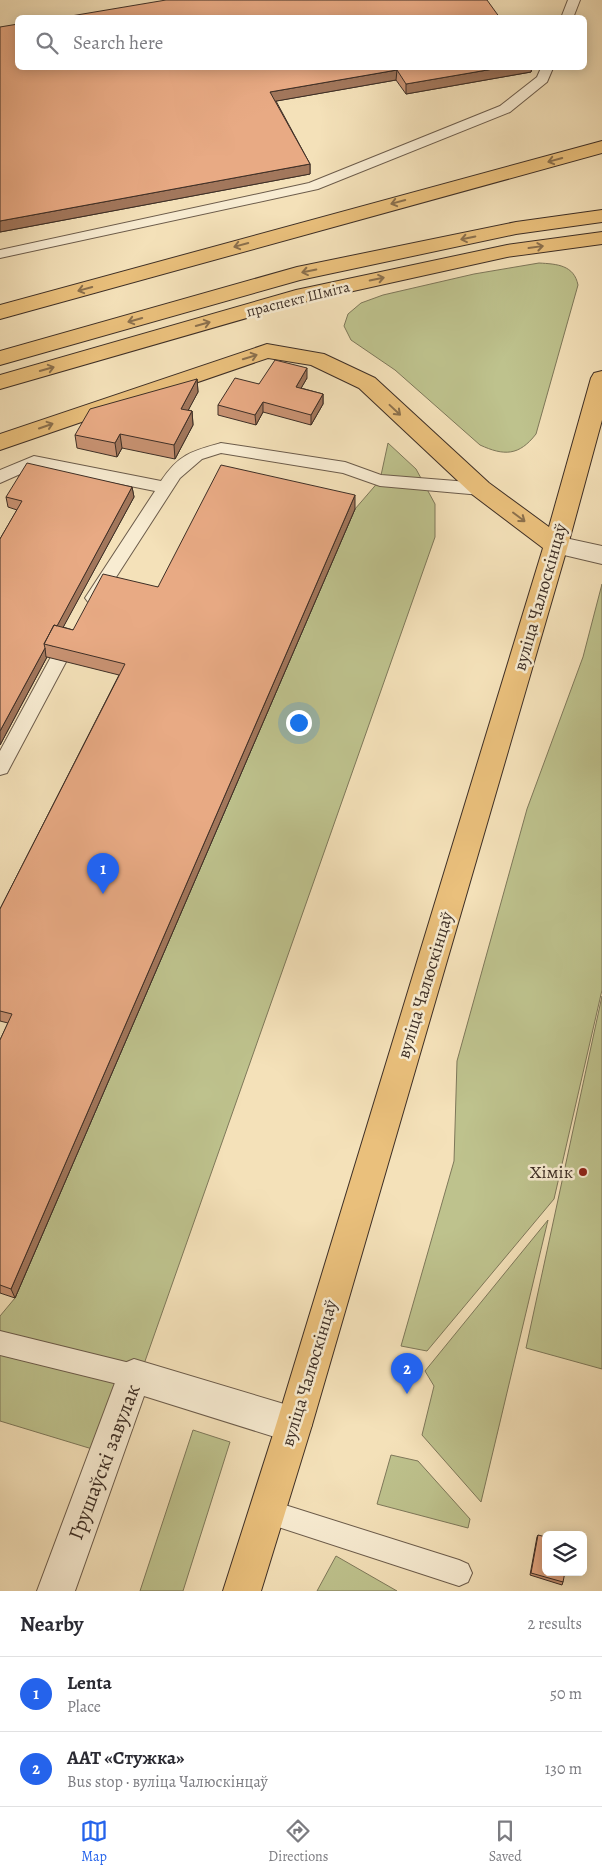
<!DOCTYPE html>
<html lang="en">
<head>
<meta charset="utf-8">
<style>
	:root { --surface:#fff; --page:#f2f2f3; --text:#2b2b33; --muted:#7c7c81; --line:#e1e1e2; --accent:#2563eb }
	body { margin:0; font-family:Alegreya,serif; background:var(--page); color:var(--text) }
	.controls { position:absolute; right:15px; bottom:15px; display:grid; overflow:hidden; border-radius:8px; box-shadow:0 2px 12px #0003 }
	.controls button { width:45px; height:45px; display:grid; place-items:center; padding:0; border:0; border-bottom:1px solid var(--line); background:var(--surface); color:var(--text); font:25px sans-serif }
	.you { position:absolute; left:298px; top:722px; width:18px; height:18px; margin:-12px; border:4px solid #fff; border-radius:50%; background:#1a73e8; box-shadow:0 0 0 8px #1a73e833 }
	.badge { display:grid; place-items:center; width:32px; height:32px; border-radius:50%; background:var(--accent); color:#fff; font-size:16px; font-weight:700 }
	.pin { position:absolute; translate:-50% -41px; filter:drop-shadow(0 1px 2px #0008) }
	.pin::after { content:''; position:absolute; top:26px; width:18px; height:15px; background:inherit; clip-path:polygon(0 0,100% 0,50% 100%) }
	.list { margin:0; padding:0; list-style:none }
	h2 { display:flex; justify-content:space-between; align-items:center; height:65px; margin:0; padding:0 20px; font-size:21px }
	h2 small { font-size:16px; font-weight:400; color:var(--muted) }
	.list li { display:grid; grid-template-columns:32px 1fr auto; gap:15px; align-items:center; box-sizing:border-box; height:75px; padding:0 20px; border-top:1px solid var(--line) }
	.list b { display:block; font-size:19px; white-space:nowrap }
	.list p { margin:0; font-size:16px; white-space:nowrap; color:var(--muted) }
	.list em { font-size:16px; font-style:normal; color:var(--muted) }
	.icon { flex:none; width:28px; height:28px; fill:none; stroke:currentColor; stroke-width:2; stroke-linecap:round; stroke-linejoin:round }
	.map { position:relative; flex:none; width:602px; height:1591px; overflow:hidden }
	.search { position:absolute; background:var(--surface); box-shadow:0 2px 12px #0003; left:15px; right:15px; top:15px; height:55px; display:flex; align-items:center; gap:12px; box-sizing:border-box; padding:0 18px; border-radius:8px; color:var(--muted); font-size:19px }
	.sheet { height:215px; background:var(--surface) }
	nav { display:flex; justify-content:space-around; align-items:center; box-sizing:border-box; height:70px; border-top:1px solid var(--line); background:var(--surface); font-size:14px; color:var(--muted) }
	nav a { display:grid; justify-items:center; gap:2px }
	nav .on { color:var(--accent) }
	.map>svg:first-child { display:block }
</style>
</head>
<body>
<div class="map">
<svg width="602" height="1591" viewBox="0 0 602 1591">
	<rect width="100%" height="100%" fill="#f4e1b9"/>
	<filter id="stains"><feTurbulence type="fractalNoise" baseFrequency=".004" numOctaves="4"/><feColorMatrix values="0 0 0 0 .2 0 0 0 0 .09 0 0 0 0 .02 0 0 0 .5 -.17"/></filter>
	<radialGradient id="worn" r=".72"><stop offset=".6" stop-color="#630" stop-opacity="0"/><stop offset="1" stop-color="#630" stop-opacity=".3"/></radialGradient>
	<path fill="#bec28d" stroke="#7e785a" d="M539 263C557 264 574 265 578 285L536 434C519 456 504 456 480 445L395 370 351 340 344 326 348 314 361 303 383 295 474 274Z
		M388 443 416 469 435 504V537L112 1455 0 1421V1316L15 1298 355 509 380 480Z
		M602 584V990L554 1199 427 1351 401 1346 454 1161 457 1061 527 809 583 657Z
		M602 996V1369L526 1348Z
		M548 1220 481 1502 422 1435 434 1386 425 1371Z
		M193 1430 230 1442 183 1591H140Z
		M391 1455 418 1461 470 1519 468 1528 377 1504Z
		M336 1556 397 1591H317Z"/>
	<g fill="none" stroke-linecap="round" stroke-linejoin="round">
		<defs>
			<path id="service" d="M568 0H580L573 18H561Z
				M541 68H553L547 82 510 112 318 189 0 258V250L309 183 500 106 537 77Z
				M221 443 345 462 381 475 481 483 487 485 489 489 487 493 481 495 380 486 343 473 221 453 202 459 180 478 100 602 94 604 88 602 85 598 155 491 36 467 0 483V470L34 456 161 481C179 454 192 451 221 443Z
				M58 653 64 655 67 660 7 773 0 775V751L52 655Z
				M0 1331 134 1364 142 1368 146 1376 142 1384 134 1388 0 1355Z
				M266 1499 459 1560 468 1564 472 1573 468 1582 459 1586 266 1523 257 1520 254 1511 257 1502Z"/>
			<path id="minor" d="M556 536 602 546V564L547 551 544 545 547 539Z
				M134 1359 294 1407 306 1413 312 1425 306 1437 294 1443 144 1396 75 1591H37L122 1364Z"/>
			<path id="primary" d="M602 141V153L0 319V305Z
				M602 210V222L516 234 300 280 0 365V351L297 267 516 222Z
				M602 232V244L507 257 299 303 0 389V375L296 290 507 245Z
				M267 344 324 354 375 378 489 483 549 527 591 378 594 373 602 371V420L568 545 312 1425 261 1591H223L276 1425 543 548 473 495 359 388 311 365 268 358 0 450V434Z"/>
		</defs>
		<use href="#service" stroke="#6c5c4b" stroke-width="2"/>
		<use href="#minor" stroke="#6c5c4b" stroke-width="2"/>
		<use href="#primary" stroke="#3e2f26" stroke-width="2"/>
		<use href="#service" fill="#f8ecd2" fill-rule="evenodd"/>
		<use href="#minor" fill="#f8ecd2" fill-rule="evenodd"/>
		<use href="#primary" fill="#eac07c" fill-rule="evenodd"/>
	</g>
	<path fill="#c89272" stroke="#3e2f26" d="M0 27 18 68H532L531 72 406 94 396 80 276 101 310 164V174L0 232Z
		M307 378 301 388 323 394V404L311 425 263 412 256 425 218 415V405L259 384Z
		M197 379 198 392 188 410 192 411 193 425 175 459 122 448 117 457 77 448 75 435Z
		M132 487 134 497 63 627 73 630 158 587 355 509 15 1298 0 1293V1040L8 1023 0 1021V909L119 675 47 657 0 745V539L17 510 8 507 6 497Z
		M538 1535 563 1582 562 1585 530 1575 537 1537Z"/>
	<path fill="#a2775c" stroke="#3e2f26" d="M499 68H532L531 72 406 94V84Z
		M397 70 396 80 271 102 270 92Z
		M310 164V174L0 232V221Z
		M307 368V378L296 397V387Z
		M197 379 198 392 182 422 181 409Z
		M323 394V404L311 425V415Z
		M263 402V412L256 425 255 415Z
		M192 411 193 425 175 459 174 445Z
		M120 434 122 448 117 457 115 443Z
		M132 487 134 497 53 646 47 644Z
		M355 495V509L15 1298 11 1289Z
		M45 648 46 657H47L0 745V731Z"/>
	<path fill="#e8aa84" stroke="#3e2f26" d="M166 0H487L500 18H59Z
		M18 24V68H499L406 84 397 70 270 92 310 164 0 221V27Z
		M275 360 307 368 296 387 323 394 311 415 263 402 255 415 218 405 235 378 259 384Z
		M197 379 181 409 192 411 174 445 120 434 115 443 75 435 90 409Z
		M27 463 132 487 57 626 54 625 44 644 45 648 0 731V539L22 501 6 497Z
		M221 465 355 495 11 1289 0 1285V1040L12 1014 0 1011V909L125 664 44 644 54 625 73 630 103 574 158 587Z
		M538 1535 546 1537V1572H565L563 1582 531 1573Z"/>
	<defs><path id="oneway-shaft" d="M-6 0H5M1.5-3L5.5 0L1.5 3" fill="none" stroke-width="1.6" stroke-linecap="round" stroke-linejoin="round" transform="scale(1.25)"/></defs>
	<g stroke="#8b704d">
		<use href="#oneway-shaft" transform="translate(555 160) rotate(165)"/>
		<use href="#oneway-shaft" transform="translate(398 202) rotate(165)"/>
		<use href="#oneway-shaft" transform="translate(468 238) rotate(168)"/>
		<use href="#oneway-shaft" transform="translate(241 245) rotate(165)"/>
		<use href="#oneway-shaft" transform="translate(536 247) rotate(-8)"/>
		<use href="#oneway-shaft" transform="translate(309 271) rotate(168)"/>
		<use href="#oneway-shaft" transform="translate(377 279) rotate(-12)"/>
		<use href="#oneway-shaft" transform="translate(85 289) rotate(165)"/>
		<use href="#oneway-shaft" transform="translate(135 320) rotate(164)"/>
		<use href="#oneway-shaft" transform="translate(203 324) rotate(-16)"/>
		<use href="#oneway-shaft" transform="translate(250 357) rotate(-17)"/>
		<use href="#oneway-shaft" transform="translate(47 369) rotate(-16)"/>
		<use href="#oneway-shaft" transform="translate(395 410) rotate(43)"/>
		<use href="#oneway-shaft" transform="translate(46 426) rotate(-19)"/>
		<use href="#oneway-shaft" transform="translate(519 517) rotate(37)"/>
	</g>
	<circle fill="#8f2418" stroke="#f8ecd2" stroke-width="2" cx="583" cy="1172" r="5"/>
	<g text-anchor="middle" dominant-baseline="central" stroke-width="5" stroke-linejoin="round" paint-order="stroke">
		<g font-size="15" fill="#3e2f26" stroke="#f8ecd2">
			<text transform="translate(298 299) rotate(-14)">праспект Шміта</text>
		</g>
		<g font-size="18" fill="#3e2f26" stroke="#f8ecd2">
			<text transform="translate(540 597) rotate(-74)">вуліца Чалюскінцаў</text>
			<text transform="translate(425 985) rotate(-73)">вуліца Чалюскінцаў</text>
			<text transform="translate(309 1373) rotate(-73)">вуліца Чалюскінцаў</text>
		</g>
		<g font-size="18" fill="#3e2f26" stroke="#f8ecd2" text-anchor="end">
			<text x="573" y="1172">Хімік</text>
		</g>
		<g font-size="21" fill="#3e2f26" stroke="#f8ecd2">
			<text transform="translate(104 1462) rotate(-69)">Грушаўскі завулак</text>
		</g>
	</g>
	<rect width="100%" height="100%" filter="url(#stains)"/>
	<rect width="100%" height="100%" fill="url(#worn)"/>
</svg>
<div class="controls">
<button><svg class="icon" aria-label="layers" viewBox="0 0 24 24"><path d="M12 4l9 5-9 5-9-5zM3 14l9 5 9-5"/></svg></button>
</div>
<div class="you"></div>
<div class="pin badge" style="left:103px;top:894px">1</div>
<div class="pin badge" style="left:407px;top:1394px">2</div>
<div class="search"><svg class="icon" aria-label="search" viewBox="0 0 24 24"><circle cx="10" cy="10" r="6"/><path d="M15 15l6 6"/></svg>Search here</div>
</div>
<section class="sheet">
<h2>Nearby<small>2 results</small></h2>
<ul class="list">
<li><span class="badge">1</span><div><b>Lenta</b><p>Place</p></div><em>50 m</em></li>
<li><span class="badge">2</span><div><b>ААТ «Стужка»</b><p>Bus stop · вуліца Чалюскінцаў</p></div><em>130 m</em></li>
</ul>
</section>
<nav>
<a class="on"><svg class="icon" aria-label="map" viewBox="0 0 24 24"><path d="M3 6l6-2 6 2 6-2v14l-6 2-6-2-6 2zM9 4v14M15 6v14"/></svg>Map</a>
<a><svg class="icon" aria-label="directions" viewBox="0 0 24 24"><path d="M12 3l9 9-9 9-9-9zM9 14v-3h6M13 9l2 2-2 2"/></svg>Directions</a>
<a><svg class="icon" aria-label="saved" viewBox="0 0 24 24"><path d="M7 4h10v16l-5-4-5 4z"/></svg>Saved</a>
</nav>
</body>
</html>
